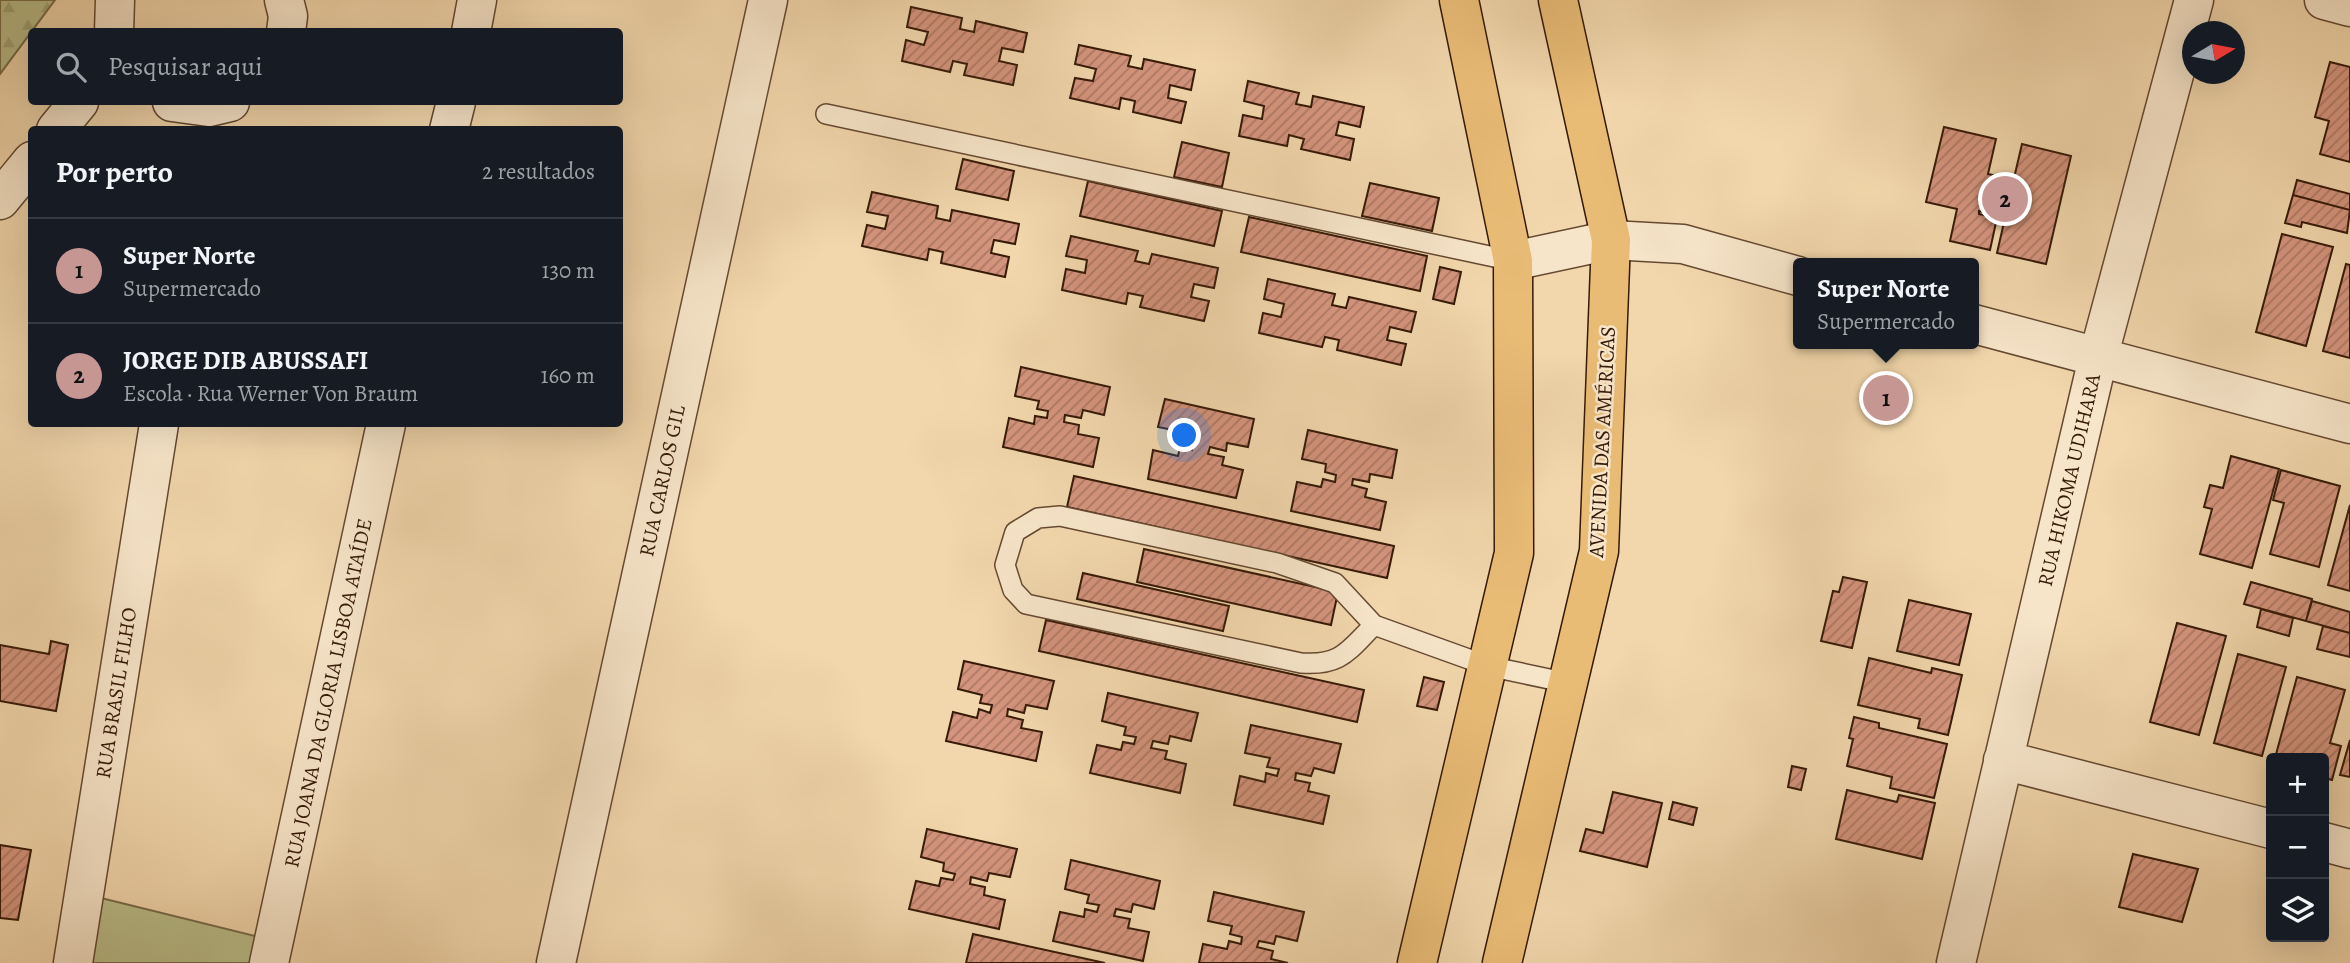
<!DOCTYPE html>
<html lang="pt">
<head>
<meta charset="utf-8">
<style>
	:root { --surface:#171b24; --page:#20242c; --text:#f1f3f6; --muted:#9ea1a6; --line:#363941; --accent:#c59692 }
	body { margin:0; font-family:Alegreya,serif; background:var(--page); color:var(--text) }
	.controls { position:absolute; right:21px; bottom:21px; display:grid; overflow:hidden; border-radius:7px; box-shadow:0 7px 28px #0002 }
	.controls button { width:63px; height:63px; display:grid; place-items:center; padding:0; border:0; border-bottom:2px solid var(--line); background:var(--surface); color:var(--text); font:35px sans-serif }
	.compass { position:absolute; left:2182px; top:21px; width:63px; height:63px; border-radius:50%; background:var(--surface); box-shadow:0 7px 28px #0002; rotate:80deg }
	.you { position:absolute; left:1185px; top:436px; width:24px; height:24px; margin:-18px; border:5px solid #fff; border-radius:50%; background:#1a73e8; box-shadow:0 0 0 10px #1a73e833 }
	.badge { display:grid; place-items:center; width:46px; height:46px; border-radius:50%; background:var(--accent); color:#111; font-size:23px; font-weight:700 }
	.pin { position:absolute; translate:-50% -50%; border:4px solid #fff; box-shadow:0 2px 7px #0006 }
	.popup { position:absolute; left:1793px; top:258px; width:186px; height:91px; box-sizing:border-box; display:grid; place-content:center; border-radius:7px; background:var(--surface); filter:drop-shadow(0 2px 5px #0005); font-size:23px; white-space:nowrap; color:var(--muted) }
	.popup b { font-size:26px; color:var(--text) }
	.popup::after { content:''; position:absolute; left:50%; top:100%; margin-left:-14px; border:14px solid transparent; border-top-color:var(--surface) }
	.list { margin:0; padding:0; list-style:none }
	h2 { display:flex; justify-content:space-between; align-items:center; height:91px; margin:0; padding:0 28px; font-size:30px }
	h2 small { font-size:23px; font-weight:400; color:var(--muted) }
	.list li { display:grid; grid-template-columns:46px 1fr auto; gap:21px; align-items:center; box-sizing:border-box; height:105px; padding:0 28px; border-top:2px solid var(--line) }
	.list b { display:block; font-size:26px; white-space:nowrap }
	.list p { margin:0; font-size:23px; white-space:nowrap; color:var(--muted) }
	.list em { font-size:23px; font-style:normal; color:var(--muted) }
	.icon { flex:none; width:38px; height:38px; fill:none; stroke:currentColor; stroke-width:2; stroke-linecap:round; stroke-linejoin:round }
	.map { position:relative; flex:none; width:2350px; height:963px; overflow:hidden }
	.search { position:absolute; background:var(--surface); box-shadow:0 7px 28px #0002; left:28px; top:28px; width:595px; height:77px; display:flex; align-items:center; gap:18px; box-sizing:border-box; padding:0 24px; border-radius:7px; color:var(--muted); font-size:26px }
	.panel { position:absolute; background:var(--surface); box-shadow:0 7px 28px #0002; left:28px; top:126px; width:595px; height:301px; border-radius:7px }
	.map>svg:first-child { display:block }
</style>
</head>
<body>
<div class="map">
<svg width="2350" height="963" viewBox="0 0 2350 963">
	<defs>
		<pattern id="forest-firs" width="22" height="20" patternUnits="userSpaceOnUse" patternTransform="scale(1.75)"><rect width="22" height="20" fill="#b9be8a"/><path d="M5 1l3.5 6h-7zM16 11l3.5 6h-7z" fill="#a0a376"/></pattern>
		<pattern id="building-hatch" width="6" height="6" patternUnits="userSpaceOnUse" patternTransform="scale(1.75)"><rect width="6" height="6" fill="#d4947d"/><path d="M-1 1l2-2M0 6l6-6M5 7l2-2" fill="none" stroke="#ad7864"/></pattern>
	</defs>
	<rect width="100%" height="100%" fill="#f2d7ac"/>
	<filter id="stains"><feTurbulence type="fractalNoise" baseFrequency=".00286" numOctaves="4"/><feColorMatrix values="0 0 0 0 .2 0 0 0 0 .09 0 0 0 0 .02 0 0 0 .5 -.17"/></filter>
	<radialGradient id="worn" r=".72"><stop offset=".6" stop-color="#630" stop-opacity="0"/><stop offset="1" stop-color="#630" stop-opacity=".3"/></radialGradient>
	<path fill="url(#forest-firs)" stroke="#786c49" stroke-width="2" d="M0 0H55L0 74Z"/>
	<path fill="#b9be8a" stroke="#786c49" stroke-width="2" d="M101 898 263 938 258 963H88Z"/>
	<path fill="url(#building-hatch)" stroke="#361a08" stroke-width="2" d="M911 7 962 18 960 29 974 32 976 21 1027 33 1023 52 1002 48 999 61 1017 65 1013 85 964 75 967 64 953 61 950 72 902 61 906 40 924 45 928 32 907 27Z
		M1079 45 1131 56 1128 66 1142 69 1144 59 1195 70 1191 90 1170 85 1168 98 1186 102 1181 123 1133 112 1135 101 1121 98 1119 109 1070 98 1075 78 1093 81 1096 69 1075 64Z
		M2330 62 2350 67V162L2320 154 2329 121 2315 117Z
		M1248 81 1299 93 1296 104 1311 107 1313 96 1364 107 1360 127 1339 122 1336 135 1354 139 1350 160 1301 149 1304 139 1289 135 1287 146 1239 136 1243 115 1262 119 1264 106 1244 101Z
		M1944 127 1996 139 1988 174 1997 176 1994 188 2011 191 2022 144 2071 156 2046 264 1997 253 2005 218 1979 211V214L1997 218 1990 250 1950 241 1957 209 1926 202Z
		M1182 142 1229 153 1222 187 1174 177Z
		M963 159 1014 171 1008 200 956 189Z
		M2297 180 2350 194V210L2293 195Z
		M1088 181 1222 211 1214 246 1080 216Z
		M1370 183 1439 198 1432 231 1362 216Z
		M872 192 938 206 936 218 950 221 952 210 1019 224 1015 244 994 240 991 253 1009 257 1005 277 941 263 943 252 929 249 927 260 862 246 867 225 885 229 888 216 867 212Z
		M2293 195 2350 210 2347 233 2302 222 2301 227 2285 223Z
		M1249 217 1427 256 1420 291 1241 252Z
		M2282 234 2333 247 2306 346 2256 332Z
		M1071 236 1138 251 1135 261 1149 264 1152 254 1218 268 1214 288 1194 284 1191 297 1209 301 1204 321 1140 307 1143 296 1128 293 1126 304 1062 290 1066 269 1085 273 1087 260 1066 256Z
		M2346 264 2350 265V358L2323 351Z
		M1440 267 1461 272 1454 304 1433 299Z
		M1268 279 1335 294 1332 305 1346 308 1349 297 1416 312 1411 332 1390 327 1387 340 1406 344 1401 365 1337 350 1339 340 1325 337 1322 347 1259 333 1263 313 1281 317 1284 304 1264 299Z
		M1021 367 1110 387 1104 415 1083 410 1081 418 1065 415 1064 422 1079 425 1078 434 1099 438 1093 467 1003 447 1009 418 1034 424 1035 416 1047 418 1048 411 1037 409 1039 401 1015 396Z
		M1165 399 1254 419 1248 447 1227 443 1226 451 1210 447 1208 454 1224 457 1222 465 1243 470 1236 498 1148 479 1153 450 1178 456 1180 448 1192 450 1193 444 1181 441 1183 432 1158 427Z
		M1308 430 1397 450 1392 478 1370 474 1369 482 1353 479 1352 485 1367 489 1365 497 1386 502 1380 530 1291 511 1297 482 1321 487 1323 479 1335 482 1336 475 1325 472 1326 464 1302 459Z
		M2231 456 2279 469 2252 568 2200 554 2212 509 2204 507 2210 485 2223 488Z
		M2281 470 2340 486 2319 567 2270 554 2284 503 2273 500Z
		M1074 476 1394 546 1387 578 1067 507Z
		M2350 505V591L2328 585Z
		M1144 549 1338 592 1331 625 1137 582Z
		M1083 573 1229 606 1223 631 1077 599Z
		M1843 577 1867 582 1852 648 1821 641 1833 591 1839 592Z
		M2251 582 2312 599 2306 621 2244 604Z
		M1909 600 1971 614 1959 665 1897 651Z
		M2312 601 2350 612V633L2306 621Z
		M2261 609 2293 618 2289 636 2257 627Z
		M1046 620 1364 690 1357 722 1039 651Z
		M2177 623 2226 636 2199 735 2150 722Z
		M2323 626 2350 633V657L2317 649Z
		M51 641 68 645 56 711 0 701V645L49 654Z
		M2238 654 2286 667 2262 756 2214 743Z
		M1869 658 1931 673 1932 668 1962 675 1948 735 1918 728 1920 719 1858 705Z
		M964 661 1054 681 1047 709 1026 705 1024 713 1008 709 1007 716 1023 720 1021 728 1042 732 1036 761 946 741 953 712 977 718 979 709 990 713 992 705 980 703 982 695 958 689Z
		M1424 677 1444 682 1437 710 1417 706Z
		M2297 677 2345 690 2330 743 2341 746 2332 780 2324 778V758H2275Z
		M1108 693 1198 713 1191 741 1170 736 1168 744 1153 741 1151 748 1167 751 1165 759 1186 764 1180 793 1090 773 1097 745 1121 750 1123 742 1134 744 1136 737 1124 735 1126 727 1102 721Z
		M1854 717 1879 723V728L1947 744 1934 798 1890 788 1892 777 1847 766 1853 739 1849 738Z
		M1251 725 1341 744 1334 773 1314 768 1311 776 1296 773 1295 780 1310 783 1308 791 1329 796 1323 824 1234 805 1240 776 1265 782 1266 773 1277 776 1279 769 1267 767 1270 758 1245 753Z
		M2350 740V777L2340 775Z
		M1792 766 1806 769 1801 790 1788 787Z
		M1847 790 1897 802 1899 795 1935 803 1922 859 1836 839Z
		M1613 792 1662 803 1647 867 1580 851 1586 829 1603 833Z
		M1673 802 1697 808 1693 825 1669 819Z
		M927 829 1017 849 1010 877 989 873 987 881 971 877 970 884 985 887 984 895 1005 900 999 929 909 909 916 881 939 886 941 878 953 880 955 874 943 871 944 863 921 857Z
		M0 845 31 850 18 920 0 918Z
		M2133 854 2198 869 2182 922 2119 907Z
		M1071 860 1160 881 1154 909 1133 904 1131 912 1116 909 1114 916 1130 919 1128 928 1149 932 1143 961 1053 941 1060 912 1084 917 1085 909 1097 912 1099 905 1087 903 1089 895 1065 889Z
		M1214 892 1304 912 1297 941 1276 936 1274 944 1259 941 1257 947 1273 951 1271 959 1288 963H1199L1203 944 1227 949 1229 941 1241 944 1242 937 1230 934 1232 926 1208 921Z
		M973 934 1105 963H966Z"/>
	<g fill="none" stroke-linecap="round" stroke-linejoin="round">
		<defs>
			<path id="service" d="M826 114 1513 261
				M1374 625C1348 651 1341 666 1301 663L1026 604 1013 590 1005 565 1015 532 1038 518 1060 516 1277 563 1335 583 1374 625 1488 666 1568 683"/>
			<path id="minor" d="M284 0 288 16 286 32
				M2324 0 2350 7
				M114 32 115 0
				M471 32 477 0
				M172 102 209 107 230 102
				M56 130 79 102
				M449 130 456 102
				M0 200 32 161
				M1513 261 1611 240 1683 244 1798 276
				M1974 324 2350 424
				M2003 760 2271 829
				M2324 842 2350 849
				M73 963 159 424
				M269 963 386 424
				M556 963 768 0
				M1956 963 2098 358 2194 0"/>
			<path id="primary" d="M1417 963 1514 553 1513 261 1459 0
				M1502 963 1599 551 1611 240 1558 0"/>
		</defs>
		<use href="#service" stroke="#654931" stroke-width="22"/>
		<use href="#minor" stroke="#654931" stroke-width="41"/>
		<use href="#primary" stroke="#361a08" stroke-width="41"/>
		<use href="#service" stroke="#f7e5c9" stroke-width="19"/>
		<use href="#minor" stroke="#f7e5c9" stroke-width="38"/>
		<use href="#primary" stroke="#e9bc76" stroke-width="38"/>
	</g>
	<g text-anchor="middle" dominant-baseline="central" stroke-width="5" stroke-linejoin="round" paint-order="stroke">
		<g font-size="21" fill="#361a08" stroke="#f7e5c9">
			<text transform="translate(1602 442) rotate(-87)">AVENIDA DAS AMÉRICAS</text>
			<text transform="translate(2069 480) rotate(-77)">RUA HIKOMA UDIHARA</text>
			<text transform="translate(662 481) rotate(-78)">RUA CARLOS GIL</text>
			<text transform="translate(116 693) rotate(-81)">RUA BRASIL FILHO</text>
			<text transform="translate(328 693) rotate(-78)">RUA JOANA DA GLORIA LISBOA ATAÍDE</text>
		</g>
	</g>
	<rect width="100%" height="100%" filter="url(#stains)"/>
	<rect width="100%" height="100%" fill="url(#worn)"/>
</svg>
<div class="controls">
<button>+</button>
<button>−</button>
<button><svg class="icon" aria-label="layers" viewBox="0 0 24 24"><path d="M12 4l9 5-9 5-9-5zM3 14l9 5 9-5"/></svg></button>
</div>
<svg class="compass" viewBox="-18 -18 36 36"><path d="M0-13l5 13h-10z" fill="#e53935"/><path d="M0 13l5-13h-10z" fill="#9ea1a6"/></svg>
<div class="you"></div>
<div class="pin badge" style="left:1886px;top:398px">1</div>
<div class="popup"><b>Super Norte</b>Supermercado</div>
<div class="pin badge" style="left:2005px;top:199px">2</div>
<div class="search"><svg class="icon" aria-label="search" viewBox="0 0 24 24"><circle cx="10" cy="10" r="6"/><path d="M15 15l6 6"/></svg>Pesquisar aqui</div>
<section class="panel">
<h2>Por perto<small>2 resultados</small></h2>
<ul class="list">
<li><span class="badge">1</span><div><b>Super Norte</b><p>Supermercado</p></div><em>130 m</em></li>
<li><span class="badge">2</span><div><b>JORGE DIB ABUSSAFI</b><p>Escola · Rua Werner Von Braum</p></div><em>160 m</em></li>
</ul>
</section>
</div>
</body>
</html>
